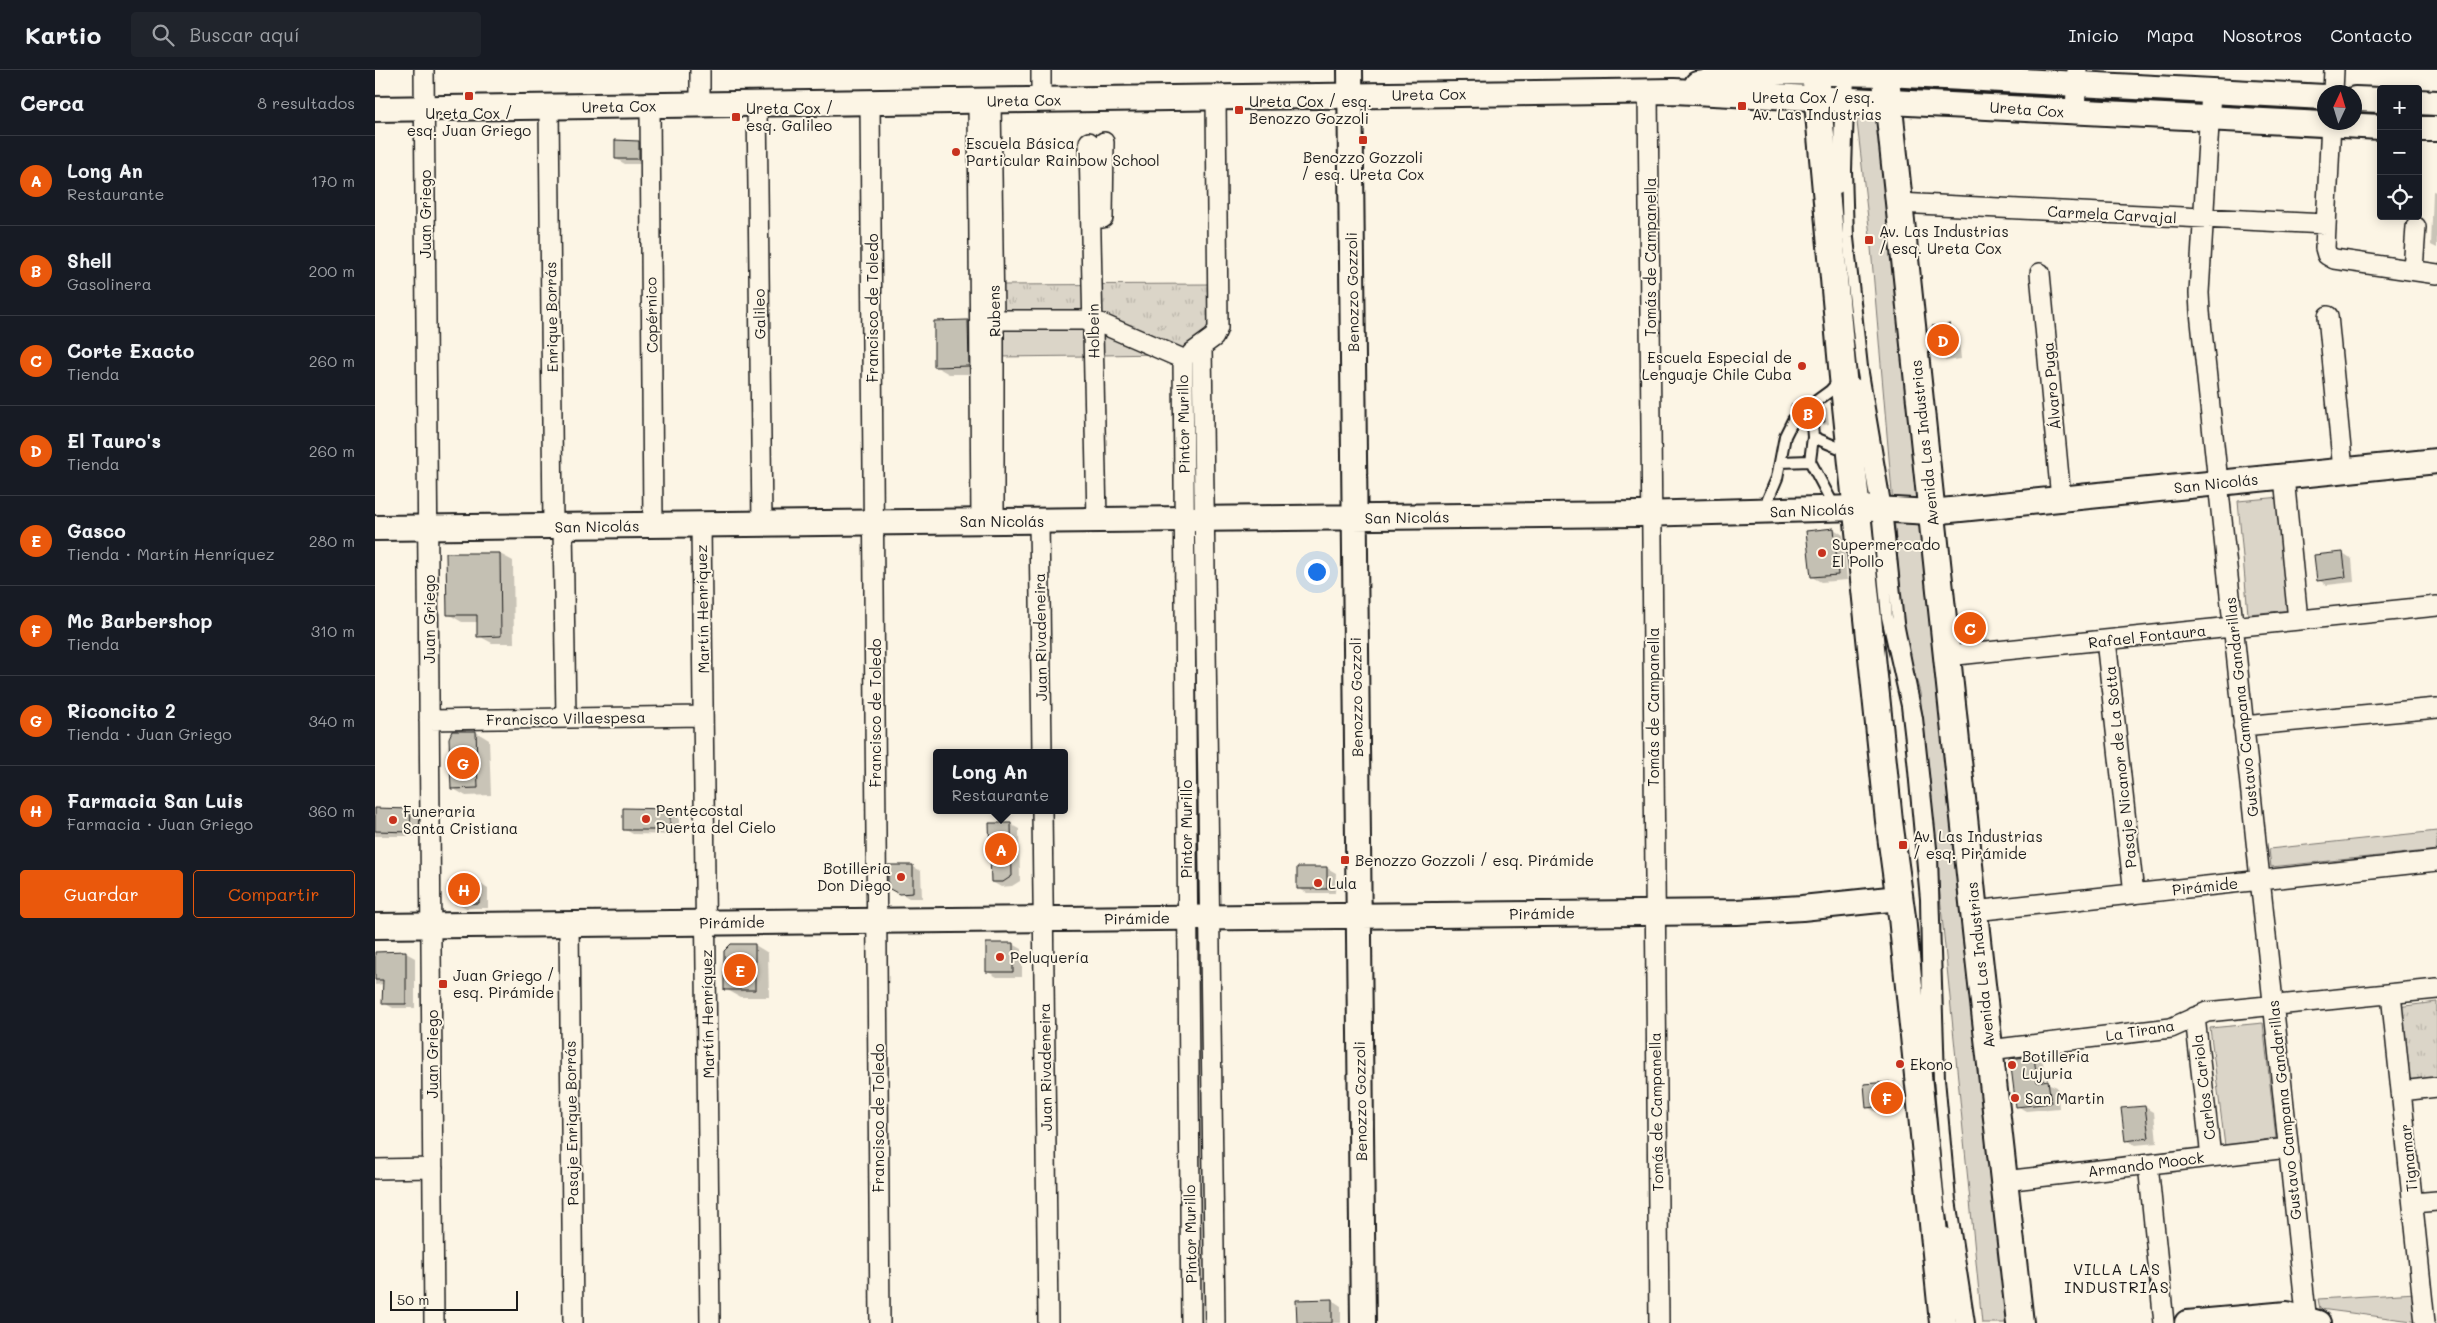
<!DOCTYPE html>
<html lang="es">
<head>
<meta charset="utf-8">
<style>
	:root { --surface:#171b24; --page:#20242c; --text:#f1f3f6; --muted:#9ea1a6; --line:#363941; --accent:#ea580c }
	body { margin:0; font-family:Mali,sans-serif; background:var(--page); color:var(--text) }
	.controls { position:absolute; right:15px; top:15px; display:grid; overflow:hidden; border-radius:5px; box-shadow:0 2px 12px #0003 }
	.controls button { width:45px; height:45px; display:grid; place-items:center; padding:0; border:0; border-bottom:1px solid var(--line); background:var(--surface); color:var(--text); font:25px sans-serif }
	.compass { position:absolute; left:1942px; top:15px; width:45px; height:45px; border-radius:50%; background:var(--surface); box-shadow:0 2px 12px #0003; rotate:4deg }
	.scale { position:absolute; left:15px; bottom:12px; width:128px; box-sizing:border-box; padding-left:5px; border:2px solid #1c1c1c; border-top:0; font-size:14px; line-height:18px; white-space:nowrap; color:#1c1c1c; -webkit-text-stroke:4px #fcf5e5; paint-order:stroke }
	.you { position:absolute; left:941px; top:501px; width:18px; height:18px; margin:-12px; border:4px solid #fff; border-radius:50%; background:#1a73e8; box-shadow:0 0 0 8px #1a73e833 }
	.badge { display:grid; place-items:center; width:32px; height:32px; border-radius:50%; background:var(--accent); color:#fff; font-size:16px; font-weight:700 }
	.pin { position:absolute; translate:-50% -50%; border:2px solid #fff; box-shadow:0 1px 5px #0006 }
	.popup { position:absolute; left:558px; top:679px; width:135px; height:65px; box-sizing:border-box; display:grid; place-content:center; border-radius:5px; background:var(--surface); filter:drop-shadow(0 1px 4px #0005); font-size:16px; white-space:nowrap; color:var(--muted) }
	.popup b { font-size:19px; color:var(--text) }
	.popup::after { content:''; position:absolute; left:50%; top:100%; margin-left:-10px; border:10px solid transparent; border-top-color:var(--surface) }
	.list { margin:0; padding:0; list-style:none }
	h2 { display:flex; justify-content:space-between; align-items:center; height:65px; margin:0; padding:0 20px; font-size:21px }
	h2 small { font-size:16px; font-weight:400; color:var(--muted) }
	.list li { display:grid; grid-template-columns:32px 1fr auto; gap:15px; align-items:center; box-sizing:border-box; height:90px; padding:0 20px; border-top:1px solid var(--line) }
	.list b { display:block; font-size:19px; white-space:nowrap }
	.list p { margin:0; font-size:16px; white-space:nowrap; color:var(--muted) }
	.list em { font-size:16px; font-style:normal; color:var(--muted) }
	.actions { display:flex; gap:10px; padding:15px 20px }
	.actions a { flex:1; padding:11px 0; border:1px solid var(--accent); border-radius:5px; text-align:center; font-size:18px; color:var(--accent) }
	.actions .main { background:var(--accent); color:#fff }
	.icon { flex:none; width:28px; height:28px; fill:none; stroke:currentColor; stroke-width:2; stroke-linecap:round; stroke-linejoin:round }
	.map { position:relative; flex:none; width:2062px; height:1253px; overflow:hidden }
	header { display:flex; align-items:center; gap:30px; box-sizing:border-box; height:70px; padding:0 25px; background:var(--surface); border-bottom:1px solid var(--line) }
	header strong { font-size:24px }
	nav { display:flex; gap:28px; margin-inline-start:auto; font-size:18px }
	.search { width:350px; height:45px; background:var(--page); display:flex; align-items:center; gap:12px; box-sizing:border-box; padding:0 18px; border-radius:5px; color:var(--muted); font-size:19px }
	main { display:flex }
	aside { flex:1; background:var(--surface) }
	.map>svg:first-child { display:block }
</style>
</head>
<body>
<header>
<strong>Kartio</strong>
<div class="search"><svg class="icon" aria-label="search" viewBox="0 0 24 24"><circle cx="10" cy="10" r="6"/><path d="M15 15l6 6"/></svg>Buscar aquí</div>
<nav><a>Inicio</a><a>Mapa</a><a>Nosotros</a><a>Contacto</a></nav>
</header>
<main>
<aside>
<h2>Cerca<small>8 resultados</small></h2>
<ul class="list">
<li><span class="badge">A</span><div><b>Long An</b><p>Restaurante</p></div><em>170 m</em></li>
<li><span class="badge">B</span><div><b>Shell</b><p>Gasolinera</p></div><em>200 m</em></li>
<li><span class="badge">C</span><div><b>Corte Exacto</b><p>Tienda</p></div><em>260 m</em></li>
<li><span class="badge">D</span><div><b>El Tauro's</b><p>Tienda</p></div><em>260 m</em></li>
<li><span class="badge">E</span><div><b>Gasco</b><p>Tienda · Martín Henríquez</p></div><em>280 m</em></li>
<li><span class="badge">F</span><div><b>Mc Barbershop</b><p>Tienda</p></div><em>310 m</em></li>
<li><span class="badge">G</span><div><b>Riconcito 2</b><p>Tienda · Juan Griego</p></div><em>340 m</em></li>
<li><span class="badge">H</span><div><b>Farmacia San Luis</b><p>Farmacia · Juan Griego</p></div><em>360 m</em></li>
</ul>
<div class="actions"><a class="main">Guardar</a><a>Compartir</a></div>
</aside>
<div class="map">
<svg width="2062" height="1253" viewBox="0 0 2062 1253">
	<defs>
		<pattern id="park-tufts" width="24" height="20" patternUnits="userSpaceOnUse" patternTransform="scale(1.25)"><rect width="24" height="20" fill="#dbd5c8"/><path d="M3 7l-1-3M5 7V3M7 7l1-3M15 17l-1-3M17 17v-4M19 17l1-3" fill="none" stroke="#bbb6ab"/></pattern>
	</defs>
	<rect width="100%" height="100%" fill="#fcf5e5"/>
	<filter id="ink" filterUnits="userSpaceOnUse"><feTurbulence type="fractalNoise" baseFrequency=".02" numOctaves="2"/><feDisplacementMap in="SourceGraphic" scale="10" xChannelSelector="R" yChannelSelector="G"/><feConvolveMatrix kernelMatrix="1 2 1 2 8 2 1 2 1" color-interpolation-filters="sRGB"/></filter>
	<g filter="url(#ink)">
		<path fill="#dbd5c8" stroke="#7c7872" d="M1480 0H1504L1637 1253H1607L1548 653 1545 623 1529 563 1495 166 1481 43Z
			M713 257 714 286 622 287V258Z
			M727 257 786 284 727 285Z
			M819 288 835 1253H822L812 291Z
			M1917 426 1928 539 1873 544 1863 431Z
			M2062 761V780L1896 797 1894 779Z
			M1888 953 1901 1068 1850 1076 1835 958Z
			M2041 1223 2045 1252 1945 1239 1943 1229Z"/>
		<path fill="url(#park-tufts)" stroke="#7c7872" d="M838 214 837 262 806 286 723 246 623 248 622 215Z
			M2062 932V1008L2031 1012 2022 937Z"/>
		<path fill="#0003" d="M264 72 273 77V94H250L241 89Z
			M2058 121 2062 122V178L2056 175Z
			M593 251 607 259V304H574L560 296Z
			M1574 255 1583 261 1586 289 1571 291 1562 286Z
			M1448 336 1452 338 1454 354 1449 355 1441 349 1435 353 1434 357 1424 356 1426 349 1418 343 1441 340Z
			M1459 459 1468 465 1472 510 1446 512 1437 507Z
			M1968 483 1977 489 1979 512 1952 515 1943 510Z
			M73 484H125L138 491 139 573H117L104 566V552H87L73 544Z
			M1601 544 1610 550 1613 576 1602 577 1589 570Z
			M101 662 114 670 116 725 91 726 77 718Z
			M0 739 35 740 44 745V766H0Z
			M295 740 304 745V765L258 764 249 759Z
			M635 754 644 759 645 811 637 816 626 817 617 812Z
			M537 796 546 801 547 828H534L515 817Z
			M952 798 961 803 960 823H932L923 818Z
			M104 813 113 819V838H91L82 833Z
			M638 874 647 879V907H622L613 902Z
			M380 875 393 883 394 927H365L351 919Z
			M0 883H31L40 888V938H18L9 933V914L0 915Z
			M1659 987 1668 992 1670 1012 1682 1017 1684 1038 1651 1041 1642 1036 1637 990Z
			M1514 1013 1523 1019 1525 1040 1501 1042 1492 1037Z
			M1770 1037 1779 1042 1782 1073 1760 1075 1751 1070Z
			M957 1230 966 1236V1253H923V1231Z"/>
		<path fill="#c4c0b3" stroke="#1c1c1c" d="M240 70 264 71V89H240Z
			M593 250 594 296 559 297V251Z
			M1575 254 1578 285 1561 286 1557 256Z
			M1433 333 1440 339 1448 335 1450 352 1444 353 1440 348 1436 347 1431 351 1430 355 1423 356 1425 349 1421 344 1417 343 1416 335Z
			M1459 458 1463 505 1436 507 1431 461Z
			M1968 482 1971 507 1942 511 1939 485Z
			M71 483H125L126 566 102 567V545H72Z
			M1602 543 1604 571 1592 573 1588 570 1586 545Z
			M77 661H101L103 718 76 719 74 668Z
			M0 738 36 739 35 762 0 761Z
			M248 738 295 739V760H248Z
			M614 753H636L637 806 628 812H616Z
			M513 795H538V823L524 824 513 818Z
			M922 797H952V819H922Z
			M74 812H104V833L81 834 74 827Z
			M611 873H638V902H611Z
			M356 874H380V920H349V881Z
			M31 881V934H7L8 910H0V882Z
			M1659 986 1662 1012 1673 1010 1676 1033 1641 1037 1635 989Z
			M1515 1012 1517 1035 1491 1038 1489 1014Z
			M1770 1036 1774 1068 1750 1071 1746 1038Z
			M957 1229V1253H922L921 1230Z"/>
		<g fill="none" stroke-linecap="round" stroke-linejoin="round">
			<defs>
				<path id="service" d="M1474 3 1471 100 1473 168 1487 297 1511 439 1523 553 1542 648 1557 787 1564 1009 1575 1130 1594 1253
					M1463 118 1466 2
					M1481 314 1502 439 1512 547 1532 636 1537 679 1551 829 1554 997
					M1440 332 1455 321 1465 310
					M1437 354 1438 367 1435 391 1460 438
					M1438 367 1474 382
					M1405 392 1435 391
					M1388 441 1402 408 1410 366 1418 350
					M1571 1163 1586 1253"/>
				<path id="minor" d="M49 0 59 1253
					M325 0V35
					M666 0V30
					M1273 21 1284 1253
					M1836 21 1824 223 1825 242 1932 1253
					M1958 22 1959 0
					M603 31 606 451
					M616 31 619 250V451
					M495 32 505 1253
					M382 34 387 454
					M275 36 278 455
					M174 37 178 456
					M1700 42 1702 0
					M1956 52 1950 178 1952 185 1959 189 2062 204
					M714 72 722 450
					M1523 133 1951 154
					M728 148 729 72
					M2038 200 2041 157
					M1665 203 1686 429
					M1953 246 1968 400
					M619 250H718L808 289
					M827 276 840 1253
					M817 283 839 267 843 258 841 27
					M808 289 816 1253
					M1909 407 1923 550
					M664 451 667 683
					M326 455 335 1253
					M188 456 191 648
					M1731 570 1759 824
					M1572 586 2062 536
					M54 650 328 646
					M1868 656 2062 638
					M667 740 673 1253
					M1599 841 2062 791
					M194 854 198 1253
					M2016 924 2050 1253
					M1820 947 1836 1087
					M1614 980 1796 958 1832 942 2062 919
					M2026 1021 2062 1017
					M1773 1094 1789 1253
					M0 1099 58 1098
					M1629 1111 1913 1078
					M2038 1133 2062 1131"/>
				<path id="tertiary" d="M975 0 988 1253
					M1322 14 1395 2 1511 4 1950 27
					M1980 29 2006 30
					M2043 32 2062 33
					M0 39 1299 21 2006 57
					M2043 59H2062
					M0 458 1264 444 1482 438 1556 442 2062 391
					M0 856 1362 842 1427 838 1524 828
					M1812 1253 1912 1244 1943 1253"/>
				<path id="secondary" d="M1440 0 1468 307 1514 751 1527 847 1568 1253
					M1510 0 1601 861 1645 1253"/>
			</defs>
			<use href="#service" stroke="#1c1c1c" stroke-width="14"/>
			<use href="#minor" stroke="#1c1c1c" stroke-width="22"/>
			<use href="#tertiary" stroke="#1c1c1c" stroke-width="28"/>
			<use href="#secondary" stroke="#1c1c1c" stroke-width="30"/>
			<use href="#service" stroke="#fcf5e5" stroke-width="10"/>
			<use href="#minor" stroke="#fcf5e5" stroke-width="19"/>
			<use href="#tertiary" stroke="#fcf5e5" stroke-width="24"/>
			<use href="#secondary" stroke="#fcf5e5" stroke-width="26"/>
		</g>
	</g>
	<g fill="#c8321e" stroke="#fcf5e5" stroke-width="2">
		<rect x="89" y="21" width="10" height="10" rx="2.5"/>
		<rect x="1362" y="31" width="10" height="10" rx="2.5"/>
		<rect x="859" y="35" width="10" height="10" rx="2.5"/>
		<rect x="356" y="42" width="10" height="10" rx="2.5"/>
		<rect x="983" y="65" width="10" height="10" rx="2.5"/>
		<circle cx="581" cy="82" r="5"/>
		<rect x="1489" y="165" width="10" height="10" rx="2.5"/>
		<circle cx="1427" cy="296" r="5"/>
		<circle cx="1447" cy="483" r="5"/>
		<circle cx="271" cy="749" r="5"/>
		<circle cx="18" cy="750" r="5"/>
		<rect x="1523" y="770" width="10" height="10" rx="2.5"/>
		<rect x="965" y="785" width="10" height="10" rx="2.5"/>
		<circle cx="526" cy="807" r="5"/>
		<circle cx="943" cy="813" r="5"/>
		<circle cx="625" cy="887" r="5"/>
		<rect x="63" y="909" width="10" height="10" rx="2.5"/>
		<circle cx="1525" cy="994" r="5"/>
		<circle cx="1637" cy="995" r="5"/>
		<circle cx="1640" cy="1028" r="5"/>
	</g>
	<g text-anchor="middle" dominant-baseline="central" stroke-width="4" stroke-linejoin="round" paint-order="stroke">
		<g font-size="15" fill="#1c1c1c" stroke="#fcf5e5">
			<text transform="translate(1054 24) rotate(-1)">Ureta Cox</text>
			<text transform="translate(649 30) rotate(-1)">Ureta Cox</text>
			<text transform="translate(244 36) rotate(-1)">Ureta Cox</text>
			<text transform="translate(1652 39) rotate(4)">Ureta Cox</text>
			<text transform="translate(50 144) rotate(-90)">Juan Griego</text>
			<text transform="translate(1737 144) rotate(3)">Carmela Carvajal</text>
			<text transform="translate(1275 187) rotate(-90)">Tomás de Campanella</text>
			<text transform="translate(977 222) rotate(-91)">Benozzo Gozzoli</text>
			<text transform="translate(497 238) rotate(-90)">Francisco de Toledo</text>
			<text transform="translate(619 241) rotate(-91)">Rubens</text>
			<text transform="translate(384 244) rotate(-91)">Galileo</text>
			<text transform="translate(276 245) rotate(-91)">Copérnico</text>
			<text transform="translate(176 247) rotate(-91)">Enrique Borrás</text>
			<text transform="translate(718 261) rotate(-91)">Holbein</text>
			<text transform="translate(1676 316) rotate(-95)">Álvaro Puga</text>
			<text transform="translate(808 354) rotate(-91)">Pintor Murillo</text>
			<text transform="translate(1549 373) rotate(-96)">Avenida Las Industrias</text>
			<text transform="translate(1841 413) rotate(-6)">San Nicolás</text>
			<text transform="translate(1437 440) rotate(-2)">San Nicolás</text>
			<text transform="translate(1032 447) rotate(-1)">San Nicolás</text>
			<text x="627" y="451">San Nicolás</text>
			<text transform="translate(222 456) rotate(-1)">San Nicolás</text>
			<text transform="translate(327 539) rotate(-91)">Martín Henríquez</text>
			<text transform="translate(54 549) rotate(-90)">Juan Griego</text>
			<text transform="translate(1772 566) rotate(-6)">Rafael Fontaura</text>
			<text transform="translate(665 567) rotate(-91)">Juan Rivadeneira</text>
			<text transform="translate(981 627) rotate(-91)">Benozzo Gozzoli</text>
			<text transform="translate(1278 637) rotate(-90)">Tomás de Campanella</text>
			<text transform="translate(1866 637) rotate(-96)">Gustavo Campana Gandarillas</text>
			<text transform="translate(500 643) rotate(-90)">Francisco de Toledo</text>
			<text transform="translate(191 648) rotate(-1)">Francisco Villaespesa</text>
			<text transform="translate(1745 697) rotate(-96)">Pasaje Nicanor de La Sotta</text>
			<text transform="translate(811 759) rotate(-90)">Pintor Murillo</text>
			<text transform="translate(1830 816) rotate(-6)">Pirámide</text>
			<text transform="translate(1167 843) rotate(-1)">Pirámide</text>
			<text transform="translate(762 848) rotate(-1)">Pirámide</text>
			<text transform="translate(357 852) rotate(-1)">Pirámide</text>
			<text transform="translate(1605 895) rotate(-96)">Avenida Las Industrias</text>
			<text transform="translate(332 944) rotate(-91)">Martín Henríquez</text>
			<text transform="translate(1765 960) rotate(-9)">La Tirana</text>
			<text transform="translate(57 984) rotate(-90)">Juan Griego</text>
			<text transform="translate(670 997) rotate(-91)">Juan Rivadeneira</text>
			<text transform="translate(1828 1017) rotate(-97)">Carlos Cariola</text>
			<text transform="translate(985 1031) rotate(-91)">Benozzo Gozzoli</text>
			<text transform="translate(1909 1040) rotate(-96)">Gustavo Campana Gandarillas</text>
			<text transform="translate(1281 1042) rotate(-91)">Tomás de Campanella</text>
			<text transform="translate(503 1048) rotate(-90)">Francisco de Toledo</text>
			<text transform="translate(196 1053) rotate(-91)">Pasaje Enrique Borrás</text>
			<text transform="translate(2033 1088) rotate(-96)">Tignamar</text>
			<text transform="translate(1771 1094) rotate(-7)">Armando Moock</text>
			<text transform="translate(815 1164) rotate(-91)">Pintor Murillo</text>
		</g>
		<g font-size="15" fill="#1c1c1c" stroke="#fcf5e5" text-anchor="start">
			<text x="1377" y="27">Ureta Cox / esq.<tspan x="1377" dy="17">Av. Las Industrias</tspan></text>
			<text x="874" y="31">Ureta Cox / esq.<tspan x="874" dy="17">Benozzo Gozzoli</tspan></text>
			<text x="371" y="38">Ureta Cox /<tspan x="371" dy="17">esq. Galileo</tspan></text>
			<text x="94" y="43" text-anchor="middle">Ureta Cox /<tspan x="94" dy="17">esq. Juan Griego</tspan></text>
			<text x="591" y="73">Escuela Básica<tspan x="591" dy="17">Particular Rainbow School</tspan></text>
			<text x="988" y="87" text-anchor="middle">Benozzo Gozzoli<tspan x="988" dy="17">/ esq. Ureta Cox</tspan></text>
			<text x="1504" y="161">Av. Las Industrias<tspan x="1504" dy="17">/ esq. Ureta Cox</tspan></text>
			<text x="1417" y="287" text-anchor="end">Escuela Especial de<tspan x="1417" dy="17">Lenguaje Chile Cuba</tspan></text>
			<text x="1457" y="474">Supermercado<tspan x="1457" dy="17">El Pollo</tspan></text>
			<text x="281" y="740">Pentecostal<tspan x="281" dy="17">Puerta del Cielo</tspan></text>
			<text x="28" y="741">Funeraria<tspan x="28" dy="17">Santa Cristiana</tspan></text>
			<text x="1538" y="766">Av. Las Industrias<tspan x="1538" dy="17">/ esq. Pirámide</tspan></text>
			<text x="980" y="790">Benozzo Gozzoli / esq. Pirámide</text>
			<text x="516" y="798" text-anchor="end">Botilleria<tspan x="516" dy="17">Don Diego</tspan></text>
			<text x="953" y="813">Lula</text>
			<text x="635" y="887">Peluquería</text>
			<text x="78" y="905">Juan Griego /<tspan x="78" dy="17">esq. Pirámide</tspan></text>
			<text x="1647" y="986">Botilleria<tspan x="1647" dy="17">Lujuria</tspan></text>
			<text x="1535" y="994">Ekono</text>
			<text x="1650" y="1028">San Martin</text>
		</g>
		<g font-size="16" letter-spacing="1" fill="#1c1c1c" stroke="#fcf5e5">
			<text x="1742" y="1198">VILLA LAS<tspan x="1742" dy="18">INDUSTRIAS</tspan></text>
		</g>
	</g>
</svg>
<div class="controls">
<button>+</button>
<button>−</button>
<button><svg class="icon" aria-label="locate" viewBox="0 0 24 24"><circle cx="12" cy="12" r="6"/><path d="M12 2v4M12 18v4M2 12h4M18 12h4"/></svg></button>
</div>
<svg class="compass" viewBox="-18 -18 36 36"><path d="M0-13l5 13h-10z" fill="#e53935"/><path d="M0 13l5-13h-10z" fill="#9ea1a6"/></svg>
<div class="scale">50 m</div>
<div class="you"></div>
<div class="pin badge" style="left:626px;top:779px">A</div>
<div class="popup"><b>Long An</b>Restaurante</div>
<div class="pin badge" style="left:1433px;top:343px">B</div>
<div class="pin badge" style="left:1595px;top:558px">C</div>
<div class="pin badge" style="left:1568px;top:270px">D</div>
<div class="pin badge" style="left:365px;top:900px">E</div>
<div class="pin badge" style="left:1512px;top:1028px">F</div>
<div class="pin badge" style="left:88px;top:693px">G</div>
<div class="pin badge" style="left:89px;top:819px">H</div>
</div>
</main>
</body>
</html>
